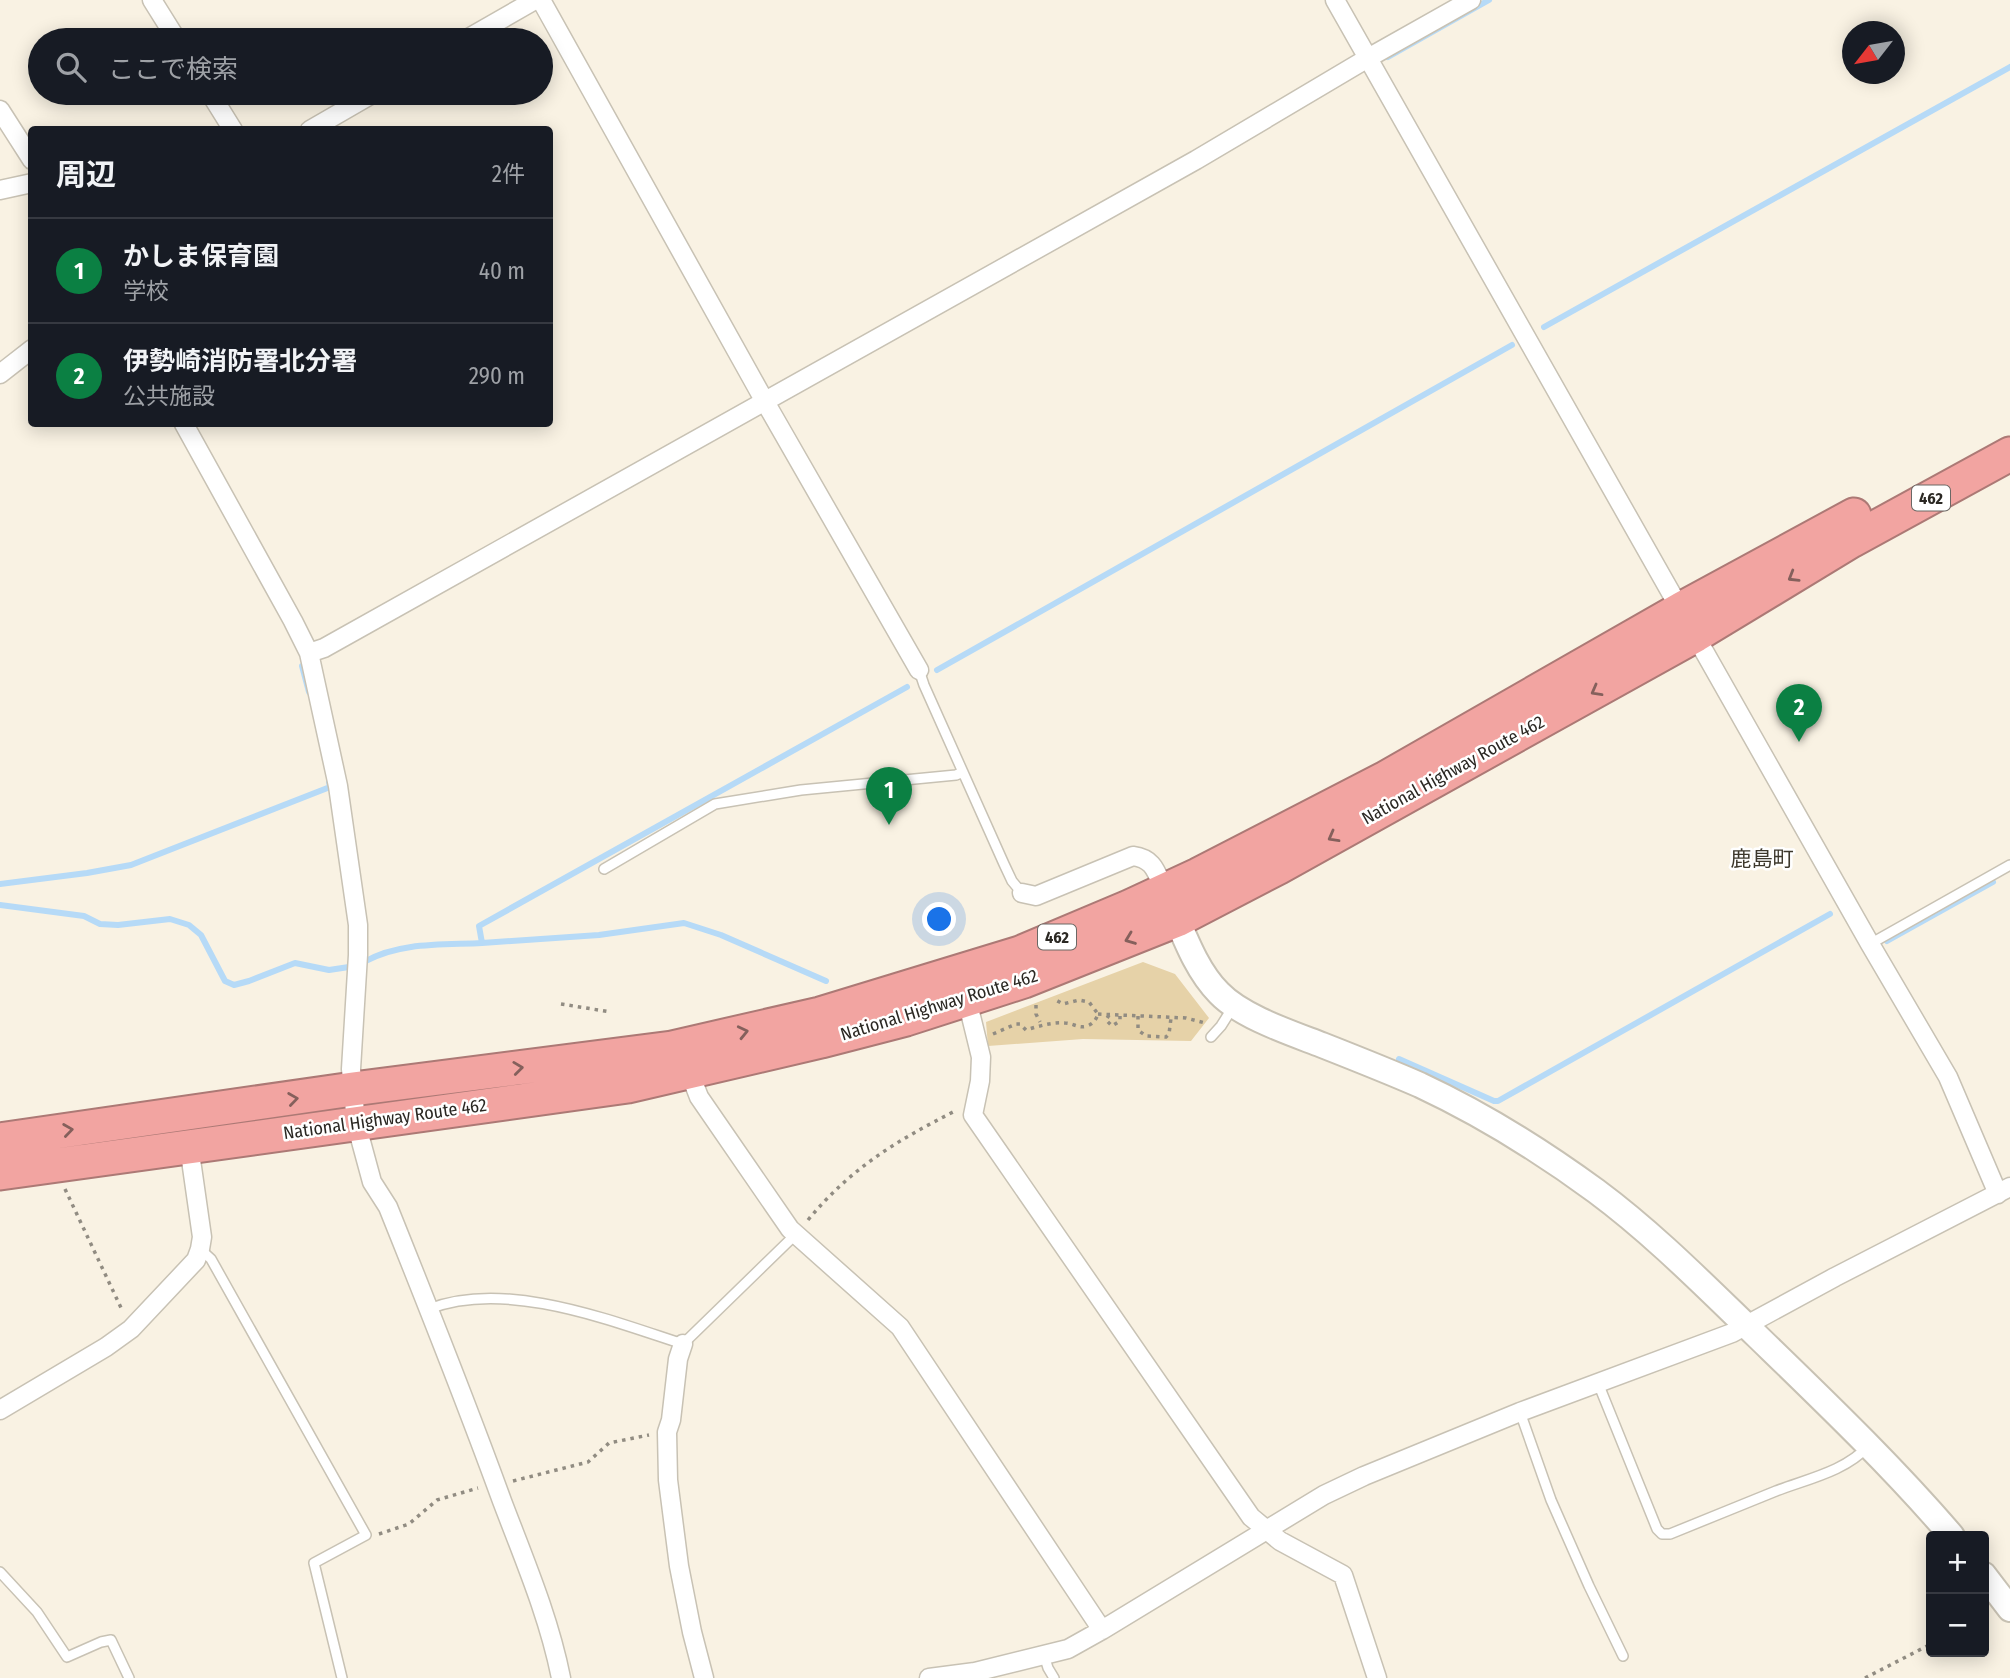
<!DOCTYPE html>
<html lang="ja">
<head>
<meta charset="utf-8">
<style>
	:root { --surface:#171b24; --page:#20242c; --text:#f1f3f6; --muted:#9ea1a6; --line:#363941; --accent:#0b8043 }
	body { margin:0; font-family:"Fira Sans Condensed","Noto Sans JP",sans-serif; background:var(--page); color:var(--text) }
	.controls { position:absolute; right:21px; bottom:21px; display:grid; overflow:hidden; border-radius:7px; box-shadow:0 4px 18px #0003 }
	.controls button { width:63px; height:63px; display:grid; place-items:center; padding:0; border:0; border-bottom:2px solid var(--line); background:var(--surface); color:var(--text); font:35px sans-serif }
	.compass { position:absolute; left:1842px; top:21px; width:63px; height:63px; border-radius:50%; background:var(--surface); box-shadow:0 4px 18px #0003; rotate:239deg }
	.you { position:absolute; left:940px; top:920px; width:24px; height:24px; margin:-18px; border:5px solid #fff; border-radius:50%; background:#1a73e8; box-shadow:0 0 0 10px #1a73e833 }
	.badge { display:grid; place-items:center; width:46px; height:46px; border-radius:50%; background:var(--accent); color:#fff; font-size:23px; font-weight:700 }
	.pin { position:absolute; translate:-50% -58px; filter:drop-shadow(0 2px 4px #0008) }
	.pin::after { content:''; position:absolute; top:37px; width:24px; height:21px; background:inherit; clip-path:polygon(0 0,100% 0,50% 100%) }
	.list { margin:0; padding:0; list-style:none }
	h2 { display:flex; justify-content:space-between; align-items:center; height:91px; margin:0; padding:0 28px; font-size:30px }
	h2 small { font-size:23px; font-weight:400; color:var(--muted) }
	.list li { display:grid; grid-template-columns:46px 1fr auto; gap:21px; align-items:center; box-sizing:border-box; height:105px; padding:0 28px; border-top:2px solid var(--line) }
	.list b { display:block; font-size:26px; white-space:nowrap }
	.list p { margin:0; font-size:23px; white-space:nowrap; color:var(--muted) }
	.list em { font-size:23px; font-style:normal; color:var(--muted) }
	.icon { flex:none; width:38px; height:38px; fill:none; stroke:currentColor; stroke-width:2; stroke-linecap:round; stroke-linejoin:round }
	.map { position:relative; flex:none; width:2010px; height:1678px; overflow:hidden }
	.search { position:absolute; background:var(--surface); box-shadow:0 4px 18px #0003; left:28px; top:28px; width:525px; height:77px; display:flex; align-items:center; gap:18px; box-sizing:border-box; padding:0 24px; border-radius:38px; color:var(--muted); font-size:26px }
	.panel { position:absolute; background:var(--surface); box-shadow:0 4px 18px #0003; left:28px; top:126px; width:525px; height:301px; border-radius:7px }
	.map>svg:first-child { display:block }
</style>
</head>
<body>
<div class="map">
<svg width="2010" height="1678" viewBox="0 0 2010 1678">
	<rect width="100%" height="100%" fill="#f9f2e3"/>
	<path fill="#e6d2a8" d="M1143 962 1175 974 1209 1018 1191 1041 1083 1039 988 1046 986 1022Z"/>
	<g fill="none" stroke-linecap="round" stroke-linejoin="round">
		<path stroke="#b6daf7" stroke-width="6" d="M1388 57 1489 0
			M1544 327 2010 67
			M302 666 309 692
			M937 670 1512 345
			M0 884 87 873 131 865 330 787 329 782
			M0 905 84 916 100 924 118 925 170 919 189 925 201 935 225 981 234 985 249 981 295 963 329 970 349 967
			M1887 941 1993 882
			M482 943 599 935 684 923 721 935 826 981
			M366 961C400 942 443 945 482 943L479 926 907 687
			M1399 1059 1494 1101H1498L1830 914"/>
		<defs>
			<path id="lane" d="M919 670 924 685 1004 864 1012 881 1022 893
				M604 869 715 804 801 790 956 775 963 772
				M1870 944 2010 865
				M1211 1037 1221 1026 1233 1007
				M200 1249 211 1259 366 1535 314 1563 342 1678
				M429 1309C505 1279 609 1320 683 1344L796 1234
				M1598 1383 1657 1529 1662 1534H1670C1705 1520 1741 1505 1776 1491 1807 1479 1846 1471 1868 1446
				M1520 1412 1551 1500 1589 1586 1623 1656
				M0 1572 37 1612 67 1657 101 1642 111 1640 129 1678
				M1044 1655 1048 1668 1054 1678"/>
			<path id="street" d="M152 0 177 40
				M541 0 764 400 919 670
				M1335 0 1870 944 1948 1077 1998 1194
				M465 40 535 0
				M210 93 233 130
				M0 110 32 160
				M310 130 374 93
				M0 190 32 183
				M0 374 32 349
				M184 424 293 621 309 653 338 786 358 925V955L351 1069 356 1123 372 1182 388 1207C427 1304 466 1402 502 1501 524 1559 549 1617 561 1678
				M309 653 324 648 1196 160 1368 58 1471 0
				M1022 893 1036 896 1133 856C1155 859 1156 873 1165 891
				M967 1000 981 1057 980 1081 973 1115 1251 1517 1280 1541 1343 1575 1377 1678
				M692 1070 694 1084 699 1097 790 1229 900 1327 1102 1630
				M683 1344 678 1359 671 1420 667 1432 668 1480 679 1566 692 1632 704 1678
				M0 1410 106 1347 131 1329 196 1260 200 1249 202 1237 189 1146
				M929 1678 975 1672 1068 1649 1102 1630 1324 1495 1364 1476 1520 1412 1732 1333 1835 1277 2010 1187"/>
			<path id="secondary" d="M1171 905C1184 935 1196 970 1219 993 1242 1017 1291 1033 1322 1045 1355 1058 1388 1071 1420 1085 1482 1114 1540 1150 1596 1191 1654 1234 1705 1286 1757 1336 1824 1401 1891 1465 1952 1536
				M1984 1575 2010 1609"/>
			<path id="highway" d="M0 1140 353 1089 672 1048 820 1014 1020 953 1129 907 1198 875 1384 779 1681 609 1854 515
				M0 1173 628 1086 821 1041 906 1019 1024 981 1177 920 1279 867 1696 635 1851 541 2010 454"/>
		</defs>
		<use href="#lane" stroke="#c8c2b4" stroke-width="12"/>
		<use href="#street" stroke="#c8c2b4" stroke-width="21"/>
		<use href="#secondary" stroke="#c8c2b4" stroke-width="28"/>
		<use href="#highway" stroke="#ac7975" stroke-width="37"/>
		<path stroke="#918c82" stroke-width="3.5" stroke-dasharray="3.5 5" stroke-linecap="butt" d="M561 1004 611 1012
			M1036 1005V1014L1040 1022
			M1098 1014 1186 1018 1205 1023
			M1109 1015 1106 1020 1112 1026 1120 1021V1016
			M1138 1016V1030L1146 1036 1166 1037 1169 1034 1171 1018
			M993 1034 1016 1024H1020L1026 1030C1039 1026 1052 1022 1065 1023 1073 1023 1079 1029 1087 1026 1093 1024 1096 1020 1098 1014L1089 1002 1079 1000 1063 1004 1054 999
			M65 1189 123 1312
			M808 1220C851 1168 896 1141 955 1111
			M513 1481 588 1462 609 1443 649 1435
			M379 1534 409 1524 437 1500 478 1488
			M1865 1678 1931 1644"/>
		<use href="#lane" stroke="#fff" stroke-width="9"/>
		<use href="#street" stroke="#fff" stroke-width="18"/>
		<use href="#secondary" stroke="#fff" stroke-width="24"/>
		<use href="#highway" stroke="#f2a4a1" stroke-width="33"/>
	</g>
	<defs><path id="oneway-chevron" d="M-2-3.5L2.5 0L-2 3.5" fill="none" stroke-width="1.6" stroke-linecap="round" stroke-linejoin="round" transform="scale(1.75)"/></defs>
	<g stroke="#85605c">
		<use href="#oneway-chevron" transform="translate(1793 577) rotate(149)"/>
		<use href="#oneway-chevron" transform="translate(1596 691) rotate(151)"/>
		<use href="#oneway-chevron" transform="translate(1333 837) rotate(151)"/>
		<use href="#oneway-chevron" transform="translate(1130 939) rotate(159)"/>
		<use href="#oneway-chevron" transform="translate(743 1032) rotate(-13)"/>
		<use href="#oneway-chevron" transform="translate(518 1068) rotate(-7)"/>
		<use href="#oneway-chevron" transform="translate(293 1099) rotate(-8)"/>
		<use href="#oneway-chevron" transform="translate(68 1130) rotate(-8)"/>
	</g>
	<g text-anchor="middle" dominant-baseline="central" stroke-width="5" stroke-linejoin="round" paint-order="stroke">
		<g fill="#fff" stroke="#6b6865" stroke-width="2">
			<rect x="1912" y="485.5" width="38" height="25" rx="5"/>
			<rect x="1038" y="924.5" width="38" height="25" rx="5"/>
		</g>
		<g font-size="16" font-weight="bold" fill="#2b2823">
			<text x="1931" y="498">462</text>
			<text x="1057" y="937">462</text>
		</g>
		<g font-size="18" fill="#2b2823" stroke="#fff">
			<text transform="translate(1453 770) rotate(-29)">National Highway Route 462</text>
			<text transform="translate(939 1005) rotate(-17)">National Highway Route 462</text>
			<text transform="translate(385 1119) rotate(-8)">National Highway Route 462</text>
		</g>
		<g font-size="21" fill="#3d382c" stroke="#fff">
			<text x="1762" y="859">鹿島町</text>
		</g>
	</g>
</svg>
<div class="controls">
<button>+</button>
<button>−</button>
</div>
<svg class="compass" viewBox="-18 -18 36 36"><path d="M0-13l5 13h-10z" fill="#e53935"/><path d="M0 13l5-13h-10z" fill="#9ea1a6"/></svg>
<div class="you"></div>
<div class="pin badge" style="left:889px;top:825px">1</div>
<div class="pin badge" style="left:1799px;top:742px">2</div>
<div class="search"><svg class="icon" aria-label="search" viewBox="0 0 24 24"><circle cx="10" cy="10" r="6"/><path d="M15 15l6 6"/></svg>ここで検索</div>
<section class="panel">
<h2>周辺<small>2件</small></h2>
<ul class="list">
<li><span class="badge">1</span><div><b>かしま保育園</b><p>学校</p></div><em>40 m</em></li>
<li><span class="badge">2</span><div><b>伊勢崎消防署北分署</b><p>公共施設</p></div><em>290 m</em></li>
</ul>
</section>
</div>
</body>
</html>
